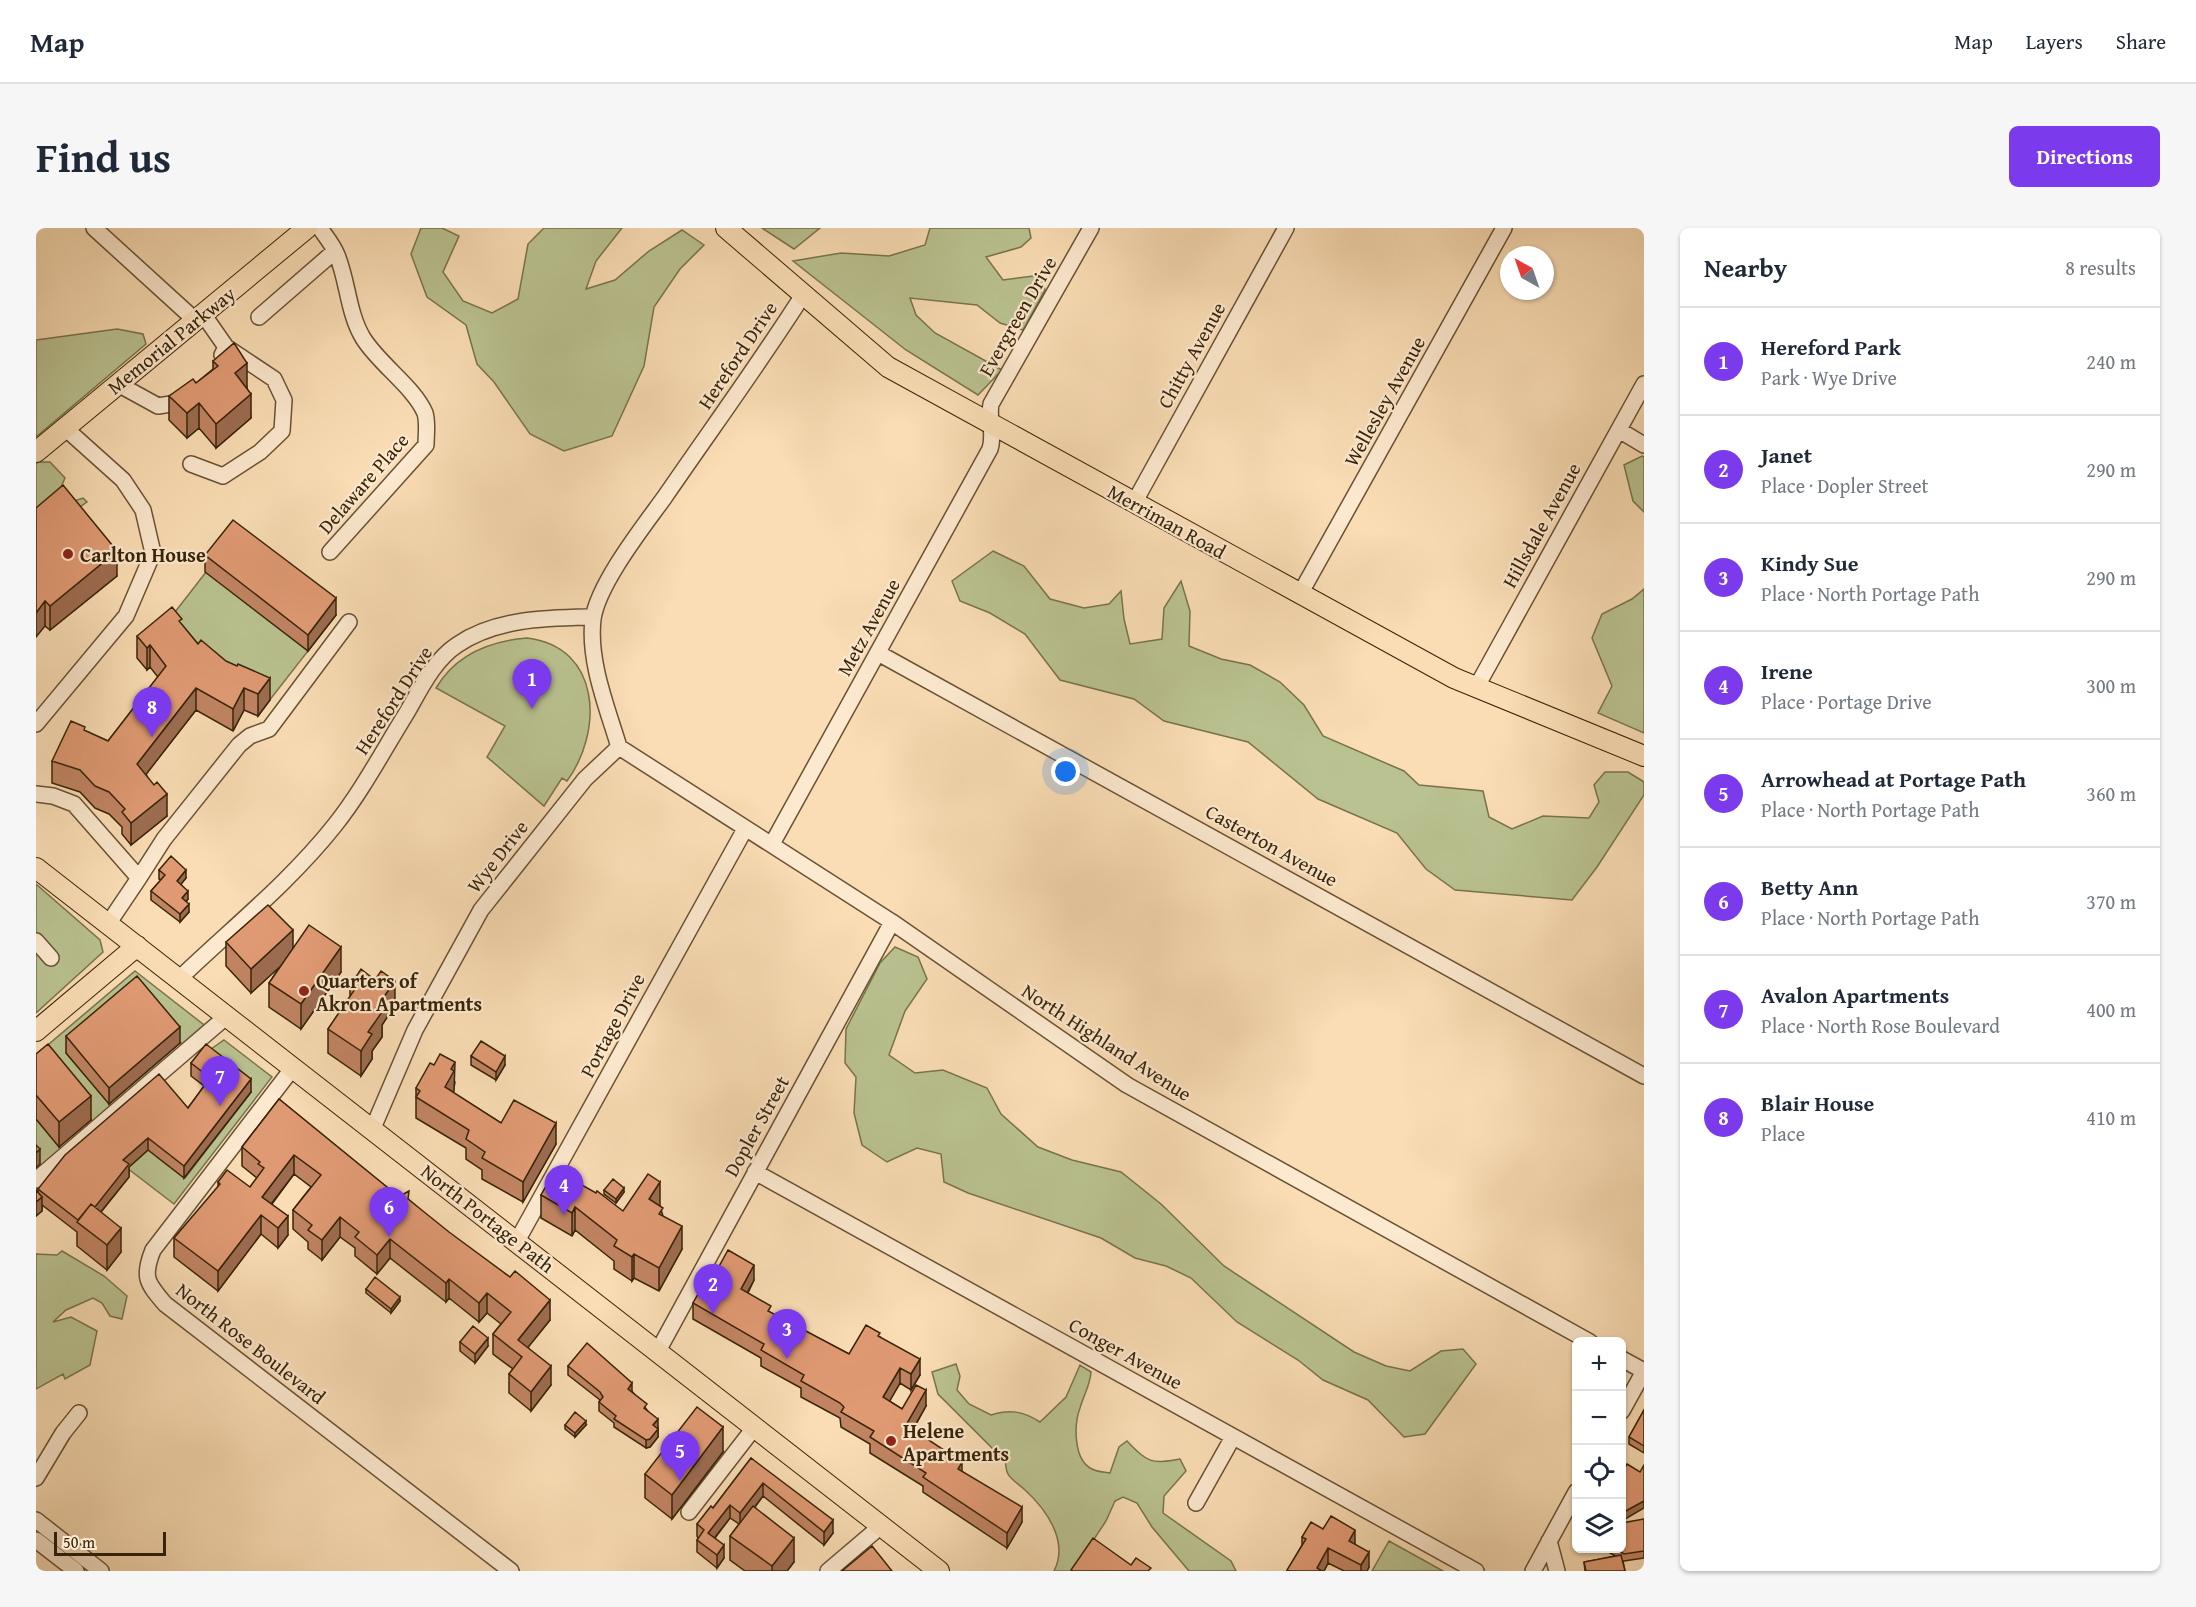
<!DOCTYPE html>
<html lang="en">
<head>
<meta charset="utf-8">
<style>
	:root { --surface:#fff; --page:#f6f6f7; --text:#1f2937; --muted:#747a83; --line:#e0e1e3; --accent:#7c3aed }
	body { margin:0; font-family:"Gentium Book Plus",serif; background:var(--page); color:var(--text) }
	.controls { position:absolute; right:18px; bottom:18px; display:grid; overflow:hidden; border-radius:9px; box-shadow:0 2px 4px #0004 }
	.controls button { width:54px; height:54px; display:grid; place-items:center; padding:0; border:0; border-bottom:2px solid var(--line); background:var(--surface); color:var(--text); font:30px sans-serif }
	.compass { position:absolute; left:1464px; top:18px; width:54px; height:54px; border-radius:50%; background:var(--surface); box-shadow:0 2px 4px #0004; rotate:320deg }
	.scale { position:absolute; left:18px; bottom:15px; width:112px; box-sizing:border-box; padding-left:6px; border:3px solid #382408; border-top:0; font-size:16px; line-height:21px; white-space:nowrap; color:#382408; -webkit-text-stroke:4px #fce9cf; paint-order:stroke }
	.you { position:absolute; left:1030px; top:544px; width:21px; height:21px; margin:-15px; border:4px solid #fff; border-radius:50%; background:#1a73e8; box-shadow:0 0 0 9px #1a73e833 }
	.badge { display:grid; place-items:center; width:39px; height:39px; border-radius:50%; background:var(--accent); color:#fff; font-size:20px; font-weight:700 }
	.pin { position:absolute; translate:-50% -50px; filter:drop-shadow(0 2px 3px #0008) }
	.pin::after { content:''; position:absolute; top:32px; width:21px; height:18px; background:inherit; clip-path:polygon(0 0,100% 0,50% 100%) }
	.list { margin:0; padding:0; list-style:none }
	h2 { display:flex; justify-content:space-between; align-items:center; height:78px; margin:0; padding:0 24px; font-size:26px }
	h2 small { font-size:20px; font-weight:400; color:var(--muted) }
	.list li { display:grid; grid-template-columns:39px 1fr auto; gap:18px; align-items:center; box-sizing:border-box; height:108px; padding:0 24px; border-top:2px solid var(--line) }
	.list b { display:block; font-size:22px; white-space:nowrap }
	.list p { margin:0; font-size:20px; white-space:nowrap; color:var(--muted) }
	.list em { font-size:20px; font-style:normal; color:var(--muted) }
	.icon { flex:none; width:33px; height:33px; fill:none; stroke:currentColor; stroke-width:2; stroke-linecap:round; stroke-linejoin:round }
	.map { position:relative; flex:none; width:1608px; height:1343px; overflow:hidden; border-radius:9px }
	header { display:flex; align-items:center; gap:36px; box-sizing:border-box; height:84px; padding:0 30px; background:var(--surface); border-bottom:2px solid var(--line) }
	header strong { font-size:28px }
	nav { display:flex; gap:33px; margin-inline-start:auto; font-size:21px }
	.intro { display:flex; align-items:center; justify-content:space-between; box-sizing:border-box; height:144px; padding:0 36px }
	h1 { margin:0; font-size:42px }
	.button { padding:15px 27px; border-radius:9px; background:var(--accent); color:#fff; font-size:21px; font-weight:700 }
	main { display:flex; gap:36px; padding:0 36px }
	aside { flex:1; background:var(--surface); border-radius:9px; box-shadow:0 2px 4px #0004 }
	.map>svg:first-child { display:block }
</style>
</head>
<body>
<header>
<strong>Map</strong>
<nav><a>Map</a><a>Layers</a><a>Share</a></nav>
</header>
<div class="intro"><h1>Find us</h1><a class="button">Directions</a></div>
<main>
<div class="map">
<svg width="1608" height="1343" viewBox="0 0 1608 1343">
	<rect width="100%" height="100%" fill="#faddb5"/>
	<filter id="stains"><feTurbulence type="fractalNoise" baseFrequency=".00333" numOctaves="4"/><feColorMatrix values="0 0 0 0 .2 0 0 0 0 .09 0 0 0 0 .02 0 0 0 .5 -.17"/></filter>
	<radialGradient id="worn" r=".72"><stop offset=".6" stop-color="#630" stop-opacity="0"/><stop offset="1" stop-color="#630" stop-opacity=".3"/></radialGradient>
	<path fill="#bac291" stroke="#79734c" stroke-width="1.5" d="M385 0H406L423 8 407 44 427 73 456 85 482 71 492 16 508 0H586L560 33 550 61 579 52 613 23 646 2 668 17 644 41 618 79 608 138 576 208 528 223 494 206 458 154 441 136 430 97 391 69 375 26Z
		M726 0H784L758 21Z
		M894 0H993L995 10 985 19 950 29 967 52 1005 47 1009 62 987 102 964 95 941 77 874 70 880 87 899 105 966 142 942 167 870 122 757 33 805 25 853 28 889 17Z
		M81 101 107 106 110 116 0 209V112Z
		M1606 228 1608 229V284L1597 273 1588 237Z
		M2 234H14L29 250 22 266 35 274 47 270 51 274 15 299 0 301V236Z
		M957 323 988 338 1014 371 1048 380 1073 376 1085 363 1088 391 1094 416 1126 411 1128 380 1145 353 1154 383 1153 418 1185 431 1214 437 1244 454 1268 477 1287 508 1368 543 1383 557 1447 563 1453 589 1476 601 1507 588 1553 590 1563 574 1558 557 1569 544H1592L1608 554V567L1561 639 1536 672 1419 662 1390 641 1361 605 1282 571 1212 514 1128 493 1098 471 1024 452 989 406 954 385 924 373 916 353Z
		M170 344 272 423 222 487 203 458 129 397Z
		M1608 361V505L1562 485 1576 458 1556 410 1566 386 1596 371Z
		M491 410C566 419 567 504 531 553L526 550 508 578 451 529 469 498 400 460C420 426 453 413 491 410Z
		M0 656 64 712 67 724 0 785Z
		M859 719 882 729 891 751 869 783 853 827 879 845 907 842 951 860 965 886 1002 919 1036 932 1085 944 1125 976 1188 1038 1318 1124 1350 1138 1374 1143 1405 1123 1427 1121 1440 1136 1389 1206 1368 1209 1332 1172 1287 1152 1262 1132 1201 1094 1155 1050 1130 1038 1099 1030 1065 1010 932 965 908 954 905 926 881 920 851 934 826 917 818 885 820 849 809 835 810 801 844 735Z
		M99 743 172 800 148 820 101 765 30 825 75 878 57 894 0 827Z
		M188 812 236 849 138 976 91 940 147 887 121 929 149 950 215 864 168 826Z
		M0 891 25 921 5 938 0 932Z
		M26 1023 68 1048 91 1068 86 1091 74 1088 66 1075 57 1070 30 1082 17 1094 35 1089 61 1103 54 1137 29 1151 27 1146 0 1161V1026L21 1027Z
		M920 1136 924 1148 921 1162 933 1176 955 1187C974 1181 987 1183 1004 1194L1030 1169 1044 1137 1055 1144C1054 1158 1048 1166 1044 1180 1038 1196 1037 1232 1056 1241 1061 1244 1069 1244 1074 1245L1083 1219 1091 1213C1112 1235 1115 1236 1144 1231L1150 1243 1128 1268 1127 1285 1195 1333 1200 1343H1153L1116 1299 1101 1275 1087 1269 1079 1273 1070 1293 1037 1343H1018C1033 1314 1011 1282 989 1262 984 1257 975 1252 972 1246 970 1243 970 1237 969 1233L902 1166 896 1144Z
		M1353 1313 1407 1343H1336Z"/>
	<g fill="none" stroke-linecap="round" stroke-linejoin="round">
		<defs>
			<path id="minor" d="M58 0 159 92
				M284 0C290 9 297 17 301 27 312 54 312 85 327 110 343 136 378 159 389 185 392 195 390 207 390 217L294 324
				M167 86 190 119 186 127
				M223 89 299 23
				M82 156 122 178 141 175 151 167
				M1583 202 1608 217
				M155 236 187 248 224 224 246 203 248 172 238 151 190 119
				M1098 275 1250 0
				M1264 366 1468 0
				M842 425 1608 848
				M1440 460 1608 156
				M0 496 90 388 117 325 107 282 87 252 29 200
				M583 519 856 694 1091 857 1554 1114
				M583 519C571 479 552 433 557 391 562 356 607 299 628 270 674 203 723 136 767 67
				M0 566 17 568 38 576 103 650 72 696
				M736 616 954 221C959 205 952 191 955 176L1055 0
				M103 650 128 611 203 517 214 508 233 501 313 394
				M0 713 15 730
				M143 751C196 700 253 655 299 597 326 563 347 523 370 486 384 462 397 433 421 417 460 390 512 390 557 389
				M256 841 117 1022C106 1049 111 1055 129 1076L475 1343
				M337 900 379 802 445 682 549 551 583 519
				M719 944 1440 1343
				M0 952 191 788
				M481 1013 709 601
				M622 1123 856 694
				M1586 1131 1608 1143
				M1586 1183 1608 1143
				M0 1250 27 1205 43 1185
				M1160 1275 1197 1209
				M653 1284 718 1200
				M0 1292 65 1343
				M0 1312 40 1343
				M1513 1313 1521 1343
				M792 1343 845 1298
				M1497 1343 1540 1264"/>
			<path id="major" d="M690 0 852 139 1418 450 1608 528
				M0 224 271 0
				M0 640 903 1343
				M0 803 101 718"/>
		</defs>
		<use href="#minor" stroke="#685233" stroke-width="18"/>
		<use href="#major" stroke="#382408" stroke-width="22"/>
		<use href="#minor" stroke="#fce9cf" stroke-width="15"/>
		<use href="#major" stroke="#faddb5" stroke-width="20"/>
	</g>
	<path fill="#c18463" stroke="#382408" stroke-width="1.5" d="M177 133 211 159 215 190 180 220 163 200 151 210 133 192V168L160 155 177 141Z
		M0 280 81 348 14 402 9 398Z
		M169 327 300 387 272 423 169 344Z
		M146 397 162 416 234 472 222 488 208 482 197 503 160 482 110 546 131 588 95 617 86 606V599L73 586 59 580 44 564 16 555V533L49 503 72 513 122 449 114 439 111 442 101 430V408Z
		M123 642 150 650 145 656 152 671 150 674 153 684 144 694 115 672V663L125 652 123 651Z
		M190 714 257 721 305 744 265 801 233 779V755L245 737 215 765 190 738Z
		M314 758 359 777 346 797V809L336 823V831L325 848 292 825V801L314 769Z
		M30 808 144 815 73 876 30 825Z
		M0 826 55 892 23 919 0 891Z
		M435 828 469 837 460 852 435 837Z
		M155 835 215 864 148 950 112 922 93 939V949L65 984 85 1024 71 1042 41 1018V1004L6 977V983L0 988V962L2 965V961L152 880 168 858 155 848Z
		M398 837 419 854 417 865 465 895 520 916 487 974 446 951V942L430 931V920L380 890V860Z
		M243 871 357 964 373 972 514 1092 492 1119 515 1157 495 1183 473 1165V1146L477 1141 457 1126V1106L465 1096 451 1085 443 1094 413 1070 410 1074 354 1030 341 1046 319 1028V1020L304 1009 286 1032 272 1021V1014L257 1001V982L275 959 258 946 236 976 252 1007 242 1020 225 1006 182 1063 138 1029V1010L182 960V954L214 959 221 950 206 938V919Z
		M568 962 588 964 580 975 568 966Z
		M505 967 587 983 624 978 627 988 646 1021 623 1063 598 1050 596 1053 578 1041V1033L539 1002 536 1008 505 990Z
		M718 1052 712 1065 735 1085 813 1126 844 1109 884 1147 875 1162 864 1155 853 1173 866 1181 890 1178 877 1202 986 1294 971 1320 887 1264V1258L834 1225V1216L805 1199 804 1190 765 1169V1160L725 1138V1130L657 1091V1075L675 1053Z
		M330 1061 364 1073 355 1085 330 1065Z
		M424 1114 452 1118 439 1135 424 1123Z
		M532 1138 596 1163 611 1182 622 1199V1209L614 1219 610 1220 578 1199V1195L563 1183V1174L564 1172 532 1147Z
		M1608 1182V1225L1593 1216V1209Z
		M529 1197H550L539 1209 529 1201Z
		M687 1224 636 1291 609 1270V1246Z
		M715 1230 797 1305 788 1317 727 1268 719 1279 758 1334 751 1343H709L694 1332V1308L703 1296 694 1290 679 1310 688 1330 681 1340 661 1324V1312L662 1310 661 1308V1296L677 1280Z
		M1608 1291V1330L1588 1333H1587L1589 1343H1549L1548 1334 1579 1328 1566 1320H1586Z
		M1287 1301 1319 1316 1333 1339 1331 1343H1308L1292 1335 1288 1343H1251L1266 1317V1309Z"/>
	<path fill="#9d6c50" stroke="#382408" stroke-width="1.5" d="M211 135V159L199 170V145Z
		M215 166V190L180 220V196Z
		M163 175V200L151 210V185Z
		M81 323V348L14 402V378Z
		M300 370V387L272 423V407Z
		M9 373V398L0 409V385Z
		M114 417V439L111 442V420Z
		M234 450V472L222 488V466Z
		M160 460V482L101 558V536Z
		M208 460V482L197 503V481Z
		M131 566V588L95 617V595Z
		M150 642V650L141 661V653Z
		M152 663V671L146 679V670Z
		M153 676V684L144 694V686Z
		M257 702V727L215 765V741Z
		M305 719V744L265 801V776Z
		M359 753V777L346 797V809L336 823V831L325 848V823L340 780Z
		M144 799V815L73 876V860Z
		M469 828V837L460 852V844Z
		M419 834 418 863 409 880V859L415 841Z
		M215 851V864L148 950V938Z
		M55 868V892L23 919V894Z
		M520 895V916L487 974V954Z
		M112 910V922L93 939V949L51 1001 46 995 87 932Z
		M4 921V936L0 940V925Z
		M258 927V946L226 988V969Z
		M624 954V978L613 995V971Z
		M588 960V964L580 975V971Z
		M6 969V983L0 988V974Z
		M539 979V1002L536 1008V985Z
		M225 987V1006L182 1063V1043Z
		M252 988V1007L242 1020V1000Z
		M304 989V1009L286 1032V1012Z
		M646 998V1021L623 1063V1040Z
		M85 1000V1024L71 1042V1017Z
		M354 1011V1030L341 1046V1027Z
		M598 1026V1050L596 1053V1029Z
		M718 1037V1052L705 1076V1061Z
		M413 1051V1070L410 1074V1055Z
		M451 1065V1085L443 1094V1075Z
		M364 1069V1073L355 1085V1081Z
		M514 1072V1092L485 1128 482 1112Z
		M452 1110V1118L439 1135V1126Z
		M884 1131V1147L875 1162V1146Z
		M515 1138V1157L495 1183V1164Z
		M864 1140V1155L847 1185V1169Z
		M596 1155V1163L592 1169V1161Z
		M890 1162V1178L870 1213V1197Z
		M622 1191V1199L617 1205V1197Z
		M550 1193V1197L539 1209V1205Z
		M687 1199V1224L636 1291V1267Z
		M622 1201V1209L614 1219 610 1220V1212Z
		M926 1234V1250L922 1241Z
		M727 1255V1268L704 1298V1285Z
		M1608 1273V1280L1586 1293V1285Z
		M694 1277V1290L672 1318V1305Z
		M986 1279V1294L971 1320V1305Z
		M797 1292V1305L788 1317V1304Z
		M1319 1302V1317L1313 1313Z
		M758 1310V1334L751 1343H736V1338Z
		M688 1317V1330L681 1340V1327Z
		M1292 1320V1335L1288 1343H1281V1340Z
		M1333 1324V1339L1331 1343H1325V1337Z"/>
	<path fill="#e09a73" stroke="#382408" stroke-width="1.5" d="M198 115 211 135 199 145 215 166 180 196 163 175 151 185 133 168 157 151 160 155 182 138 177 133Z
		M27 257 81 323 14 378 9 373 0 385V280Z
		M197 292 300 370 272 407 169 327Z
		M136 379 146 391 143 393 162 416 165 412 190 433 201 438 202 436 234 450 222 466 208 460 197 481 160 460 101 536 118 557 121 554 131 566 95 595 86 584 89 581 73 564 59 558 44 542 16 533 35 493 49 499 48 502 72 513 130 438 114 417 111 420 101 408Z
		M135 628 150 642 141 653 152 663 146 670 153 676 144 686 115 663 129 647 123 642Z
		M232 677 257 702 215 741 190 714Z
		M273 697 305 719 265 776 233 755Z
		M325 741 339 752 345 743 359 753 340 780 346 784 332 804 336 806 325 823 292 801 319 761 314 758Z
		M101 748 144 799 73 860 30 808Z
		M445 813 469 828 460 844 435 828Z
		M12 816 55 868 23 894 0 867V826Z
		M170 816 215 851 148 938 112 910 87 932 93 936 59 979 55 976 42 992 2 961 29 927 123 846 152 880 174 850 155 835Z
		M404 826 419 834 415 841 418 843 409 859 465 895 478 872 520 895 487 954 446 930 449 924 430 911 433 902 380 869 384 863 380 860 394 835 398 837Z
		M243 871 357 964 359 961 366 967 373 963 372 971 413 1004 474 1049 479 1043 514 1072 482 1112 515 1138 495 1164 473 1146 486 1129 457 1106 475 1084 451 1065 443 1075 413 1051 410 1055 354 1011 341 1027 319 1009 323 1004 304 989 286 1012 272 1002 276 997 257 982 285 947 258 927 226 969 252 988 242 1000 225 987 182 1043 138 1010 184 956 182 954 191 942 214 959 228 940 222 936 224 934 206 919Z
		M0 917 4 921 0 925Z
		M519 942 560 965 561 963 587 983 612 946 624 954 613 971 627 980 623 986 646 998 623 1040 598 1026 596 1029 578 1018 581 1012 539 979 536 985 505 967Z
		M577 951 588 960 580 971 568 962Z
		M0 962 6 969 0 974Z
		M55 976 85 1000 71 1017 41 994Z
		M692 1022 718 1037 705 1061 735 1078 732 1083 813 1126 830 1097 844 1105 842 1108 884 1131 875 1146 864 1140 847 1169 866 1181 880 1157 890 1162 870 1197 926 1234 922 1241 986 1279 971 1305 887 1249 890 1245 834 1209 838 1203 805 1184 808 1179 804 1175 765 1153 768 1147 725 1122 728 1116 657 1075 671 1050 675 1053Z
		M339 1049 364 1069 355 1081 330 1061Z
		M437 1098 452 1110 439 1126 424 1114Z
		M551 1115 596 1155 592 1161 611 1176 608 1180 622 1191 617 1197 622 1201 614 1211 610 1212 578 1191 580 1188 563 1174 567 1169 564 1164 532 1138Z
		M661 1179 687 1199 636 1267 609 1246Z
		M1608 1182V1218L1593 1209Z
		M539 1184 550 1193 539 1205 529 1197Z
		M715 1230 797 1292 788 1304 727 1255 704 1285 694 1277 672 1305 688 1317 681 1327 661 1312 668 1302 661 1296 675 1278 677 1280Z
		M1591 1236 1604 1244 1608 1237V1273L1586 1285V1246Z
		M717 1278 758 1310 736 1338 694 1308Z
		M1295 1288 1319 1302 1313 1313 1333 1324 1325 1337 1292 1320 1281 1340 1286 1343H1254L1251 1342 1270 1311 1266 1309 1275 1294 1287 1301Z
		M1608 1291V1323L1588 1326 1578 1320H1586V1295Z
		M1057 1310 1095 1337 1100 1330 1115 1340 1112 1343H1037L1035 1342Z
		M836 1318 856 1343H806Z
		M1585 1327 1589 1343H1550L1548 1334Z"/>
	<g fill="#8f2418" stroke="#fce9cf" stroke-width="2">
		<circle cx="32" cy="326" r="6"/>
		<circle cx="268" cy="763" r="6"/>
		<circle cx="855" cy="1213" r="6"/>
	</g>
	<g text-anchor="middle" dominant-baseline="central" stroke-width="4.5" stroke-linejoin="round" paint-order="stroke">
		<g font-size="20" fill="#382408" stroke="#fce9cf">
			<text transform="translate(981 88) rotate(-60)">Evergreen Drive</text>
			<text transform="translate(135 112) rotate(-39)">Memorial Parkway</text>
			<text transform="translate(701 127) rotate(-56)">Hereford Drive</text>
			<text transform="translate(1155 127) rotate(-61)">Chitty Avenue</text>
			<text transform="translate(1348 173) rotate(-61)">Wellesley Avenue</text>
			<text transform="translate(327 255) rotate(-49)">Delaware Place</text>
			<text transform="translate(1131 293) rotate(29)">Merriman Road</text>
			<text transform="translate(1505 297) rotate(-61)">Hillsdale Avenue</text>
			<text transform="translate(832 399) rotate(-61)">Metz Avenue</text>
			<text transform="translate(357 472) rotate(-57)">Hereford Drive</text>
			<text transform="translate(1236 617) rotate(29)">Casterton Avenue</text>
			<text transform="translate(461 628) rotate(-52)">Wye Drive</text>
			<text transform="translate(576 797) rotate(-62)">Portage Drive</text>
			<text transform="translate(1071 814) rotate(33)">North Highland Avenue</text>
			<text transform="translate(720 898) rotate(-61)">Dopler Street</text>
			<text transform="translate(452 990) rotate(38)">North Portage Path</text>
			<text transform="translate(215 1115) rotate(38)">North Rose Boulevard</text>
			<text transform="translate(1090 1125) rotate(29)">Conger Avenue</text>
		</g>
		<g font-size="20" font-weight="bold" fill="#382408" stroke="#fce9cf" text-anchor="start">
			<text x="44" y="326">Carlton House</text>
			<text x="280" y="752">Quarters of<tspan x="280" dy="23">Akron Apartments</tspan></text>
			<text x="867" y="1202">Helene<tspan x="867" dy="23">Apartments</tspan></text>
		</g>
	</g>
	<rect width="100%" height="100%" filter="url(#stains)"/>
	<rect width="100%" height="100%" fill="url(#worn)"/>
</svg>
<div class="controls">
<button>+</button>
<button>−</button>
<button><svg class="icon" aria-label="locate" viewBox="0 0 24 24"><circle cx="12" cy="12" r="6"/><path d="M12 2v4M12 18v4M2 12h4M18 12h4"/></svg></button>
<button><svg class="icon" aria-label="layers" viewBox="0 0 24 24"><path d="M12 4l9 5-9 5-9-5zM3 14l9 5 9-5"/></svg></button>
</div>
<svg class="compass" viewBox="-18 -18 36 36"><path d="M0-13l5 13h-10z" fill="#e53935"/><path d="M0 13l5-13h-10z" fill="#747a83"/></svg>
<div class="scale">50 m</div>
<div class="you"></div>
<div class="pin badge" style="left:496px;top:481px">1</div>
<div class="pin badge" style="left:677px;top:1086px">2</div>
<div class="pin badge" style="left:751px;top:1131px">3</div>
<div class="pin badge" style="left:528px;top:987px">4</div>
<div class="pin badge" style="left:644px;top:1253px">5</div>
<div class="pin badge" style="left:353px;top:1009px">6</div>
<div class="pin badge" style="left:184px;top:878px">7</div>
<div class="pin badge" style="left:116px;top:509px">8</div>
</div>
<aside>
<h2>Nearby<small>8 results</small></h2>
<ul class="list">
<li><span class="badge">1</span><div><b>Hereford Park</b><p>Park · Wye Drive</p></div><em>240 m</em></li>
<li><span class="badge">2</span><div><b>Janet</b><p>Place · Dopler Street</p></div><em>290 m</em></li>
<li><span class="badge">3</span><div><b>Kindy Sue</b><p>Place · North Portage Path</p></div><em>290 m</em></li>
<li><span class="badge">4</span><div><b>Irene</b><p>Place · Portage Drive</p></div><em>300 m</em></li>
<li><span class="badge">5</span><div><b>Arrowhead at Portage Path</b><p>Place · North Portage Path</p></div><em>360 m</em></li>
<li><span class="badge">6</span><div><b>Betty Ann</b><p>Place · North Portage Path</p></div><em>370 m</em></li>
<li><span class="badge">7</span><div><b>Avalon Apartments</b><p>Place · North Rose Boulevard</p></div><em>400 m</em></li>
<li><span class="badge">8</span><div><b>Blair House</b><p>Place</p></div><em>410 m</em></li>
</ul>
</aside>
</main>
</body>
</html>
